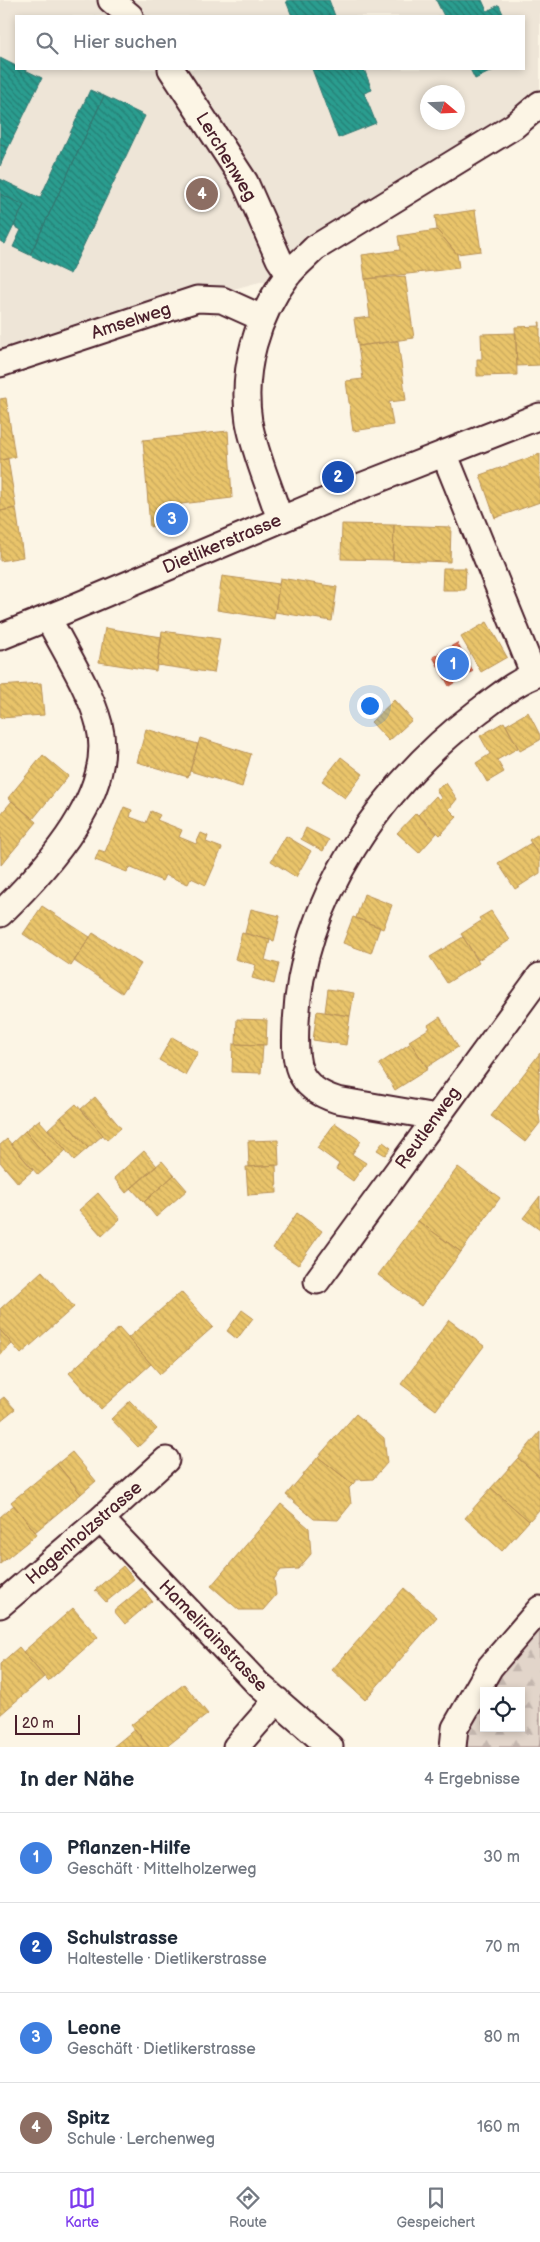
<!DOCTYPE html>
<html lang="de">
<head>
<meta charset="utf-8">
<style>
	:root { --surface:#fff; --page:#f6f6f7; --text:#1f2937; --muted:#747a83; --line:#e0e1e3; --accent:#7c3aed }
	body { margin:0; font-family:"Balsamiq Sans",sans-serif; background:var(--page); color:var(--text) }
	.controls { position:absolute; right:15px; bottom:15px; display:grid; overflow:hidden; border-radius:0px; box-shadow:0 2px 8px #0003 }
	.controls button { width:45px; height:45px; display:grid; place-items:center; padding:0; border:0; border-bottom:1px solid var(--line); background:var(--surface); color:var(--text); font:25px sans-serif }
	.compass { position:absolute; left:420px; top:85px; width:45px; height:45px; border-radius:50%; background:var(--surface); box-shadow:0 2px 8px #0003; rotate:109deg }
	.scale { position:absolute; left:15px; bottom:12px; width:65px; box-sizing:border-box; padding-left:5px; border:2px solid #4a1f2b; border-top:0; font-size:14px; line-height:18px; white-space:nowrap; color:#4a1f2b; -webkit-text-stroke:4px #fcf5e5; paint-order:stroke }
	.you { position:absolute; left:369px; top:705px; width:18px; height:18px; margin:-12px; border:4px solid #fff; border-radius:50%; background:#1a73e8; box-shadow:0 0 0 8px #1a73e833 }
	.badge { display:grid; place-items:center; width:32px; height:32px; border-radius:50%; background:var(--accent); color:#fff; font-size:16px; font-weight:700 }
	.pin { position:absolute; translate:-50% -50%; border:2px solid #fff; box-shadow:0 1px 5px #0006 }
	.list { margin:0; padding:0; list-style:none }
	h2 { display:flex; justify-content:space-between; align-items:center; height:65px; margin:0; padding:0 20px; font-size:21px }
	h2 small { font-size:16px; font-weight:400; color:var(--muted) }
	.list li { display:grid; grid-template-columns:32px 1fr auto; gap:15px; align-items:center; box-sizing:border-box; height:90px; padding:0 20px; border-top:1px solid var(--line) }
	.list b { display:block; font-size:19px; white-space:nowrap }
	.list p { margin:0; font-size:16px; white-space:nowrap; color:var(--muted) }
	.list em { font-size:16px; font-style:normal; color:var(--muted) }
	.icon { flex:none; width:28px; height:28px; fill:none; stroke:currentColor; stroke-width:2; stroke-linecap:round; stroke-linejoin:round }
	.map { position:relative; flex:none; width:540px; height:1747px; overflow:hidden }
	.search { position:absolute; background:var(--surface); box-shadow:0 2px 8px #0003; left:15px; right:15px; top:15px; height:55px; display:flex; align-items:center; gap:12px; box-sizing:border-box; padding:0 18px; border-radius:0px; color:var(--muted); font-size:19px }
	.sheet { height:425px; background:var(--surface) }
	nav { display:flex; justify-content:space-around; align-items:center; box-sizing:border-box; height:70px; border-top:1px solid var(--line); background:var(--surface); font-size:14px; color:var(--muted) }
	nav a { display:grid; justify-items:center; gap:2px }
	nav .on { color:var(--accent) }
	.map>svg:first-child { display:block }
</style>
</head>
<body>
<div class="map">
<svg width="540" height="1747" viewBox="0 0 540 1747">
	<defs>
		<pattern id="forest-firs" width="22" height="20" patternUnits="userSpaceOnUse" patternTransform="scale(1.25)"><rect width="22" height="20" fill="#e2d5ca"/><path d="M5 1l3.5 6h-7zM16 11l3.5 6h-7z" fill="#c3b6ae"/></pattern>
		<pattern id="homes-back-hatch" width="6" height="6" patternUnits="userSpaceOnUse" patternTransform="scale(1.25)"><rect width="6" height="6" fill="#e9c46a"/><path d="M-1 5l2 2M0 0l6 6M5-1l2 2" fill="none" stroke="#c9a85c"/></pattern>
		<pattern id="shops-back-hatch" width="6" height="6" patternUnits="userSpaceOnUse" patternTransform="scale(1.25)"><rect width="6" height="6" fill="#e76f51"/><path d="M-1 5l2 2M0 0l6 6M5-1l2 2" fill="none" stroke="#bd5b43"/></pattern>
		<pattern id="schools-back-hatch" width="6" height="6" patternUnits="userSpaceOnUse" patternTransform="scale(1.25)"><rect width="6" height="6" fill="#2a9d8f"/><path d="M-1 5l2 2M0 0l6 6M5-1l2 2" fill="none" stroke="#267f75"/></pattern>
	</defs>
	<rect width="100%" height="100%" fill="#fcf5e5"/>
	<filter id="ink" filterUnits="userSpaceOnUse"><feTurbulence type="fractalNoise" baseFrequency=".02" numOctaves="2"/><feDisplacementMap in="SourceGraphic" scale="10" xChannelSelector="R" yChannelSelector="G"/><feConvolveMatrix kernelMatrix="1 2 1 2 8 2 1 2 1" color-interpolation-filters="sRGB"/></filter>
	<g filter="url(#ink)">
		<path fill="#eee5d7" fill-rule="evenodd" d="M0 0H540V104L289 274 197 299 0 364ZM16 16H524V69H16ZM428 92H458V122H428Z"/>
		<path fill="url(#forest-firs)" stroke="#967a7a" fill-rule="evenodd" d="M540 1609V1747H453L455 1728 490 1667ZM484 1691H521V1728H484Z"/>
		<path fill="url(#homes-back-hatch)" stroke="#b99257" d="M475 210 481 251 457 254 437 230 435 216Z
			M437 230 457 254 459 268 365 279 362 255 400 250 398 236Z
			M405 276 414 338 358 346 354 319 370 317 365 279Z
			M539 322H540V365L517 366 515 327 540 326Z
			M516 333 517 375 477 376V359H482L481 334Z
			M398 341 406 400 389 402 393 425 353 431 346 381 363 379 358 346Z
			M6 398 15 457 0 460V399Z
			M228 431 232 498 181 504 183 516 150 527 143 440Z
			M540 454V502L495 518 480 475Z
			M8 459 16 508 0 511V460Z
			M16 508 23 557 0 561V511Z
			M342 524 394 525 393 560 341 559Z
			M394 525 451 527 450 562 393 560Z
			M443 568H466L465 590H442Z
			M222 576 279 584 274 619 217 610Z
			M280 578 337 587 332 621 275 612Z
			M487 622 507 657 481 672 461 637Z
			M105 628 162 637 156 671 99 662Z
			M162 631 220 639 214 673 157 665Z
			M41 683 44 715 0 718V686Z
			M394 700 412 720 389 741 371 722Z
			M528 712 540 735V740L520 751 506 725Z
			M504 722 518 748 497 760 504 772 487 782 476 763 490 754 480 736Z
			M146 729 198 744 188 777 137 762Z
			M200 738 251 754 242 787 190 771Z
			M43 755 68 776 33 819 8 798Z
			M341 757 363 774 345 798 322 781Z
			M446 783 457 799 449 809 457 817 440 835 418 815 436 796 439 800 441 798 436 789Z
			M12 801 37 822 1 865 0 815Z
			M124 807 132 810 130 817 146 823 151 811 160 815 157 820 182 830 179 837 196 844 201 833 208 836 206 842 222 848 206 885 191 878 188 884 165 875 162 881 129 867 127 872 95 860 99 850 105 852Z
			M416 813 437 833 419 853 397 833Z
			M306 828 329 840 323 851 301 839Z
			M540 833V856L529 840Z
			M286 836 311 851 296 877 271 861Z
			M531 843 540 856V873L515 889 498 863Z
			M364 894 392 905 383 929 356 918Z
			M42 906 90 937 71 966 23 934Z
			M251 909 280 916 274 941 245 933Z
			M491 911 510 940 478 960 461 934 481 921 479 918Z
			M353 917 380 927 371 953 343 943Z
			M93 933 141 964 122 993 74 961Z
			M242 933 270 940 265 960 279 964 274 984 252 978 256 965 235 959Z
			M463 937 479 963 447 983 430 957Z
			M328 989 354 993 350 1016 325 1012Z
			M317 1011 350 1016 346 1045 313 1040Z
			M440 1017 458 1047 427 1067 409 1041 430 1028 428 1025Z
			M237 1019 267 1020 266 1045 236 1044Z
			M172 1037 198 1052 185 1075 159 1060Z
			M411 1043 428 1069 395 1090 379 1064Z
			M233 1044 263 1045 261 1073 232 1072Z
			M540 1053 538 1107 540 1123 525 1142 491 1116Z
			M95 1097 121 1128 107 1140 81 1109Z
			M76 1104 103 1135 88 1148 61 1117Z
			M61 1117 88 1148 74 1160 48 1129Z
			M39 1120 66 1150 52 1163 25 1131Z
			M335 1123 361 1141 352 1154 366 1163 353 1181 336 1169 339 1164 317 1148Z
			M25 1131 52 1163 38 1175 11 1144Z
			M7 1139 33 1170 18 1183 0 1162V1145Z
			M278 1140 279 1165 249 1167 248 1141Z
			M383 1142 391 1148 385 1155 377 1150Z
			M144 1151 157 1166 126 1193 114 1178Z
			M162 1161 174 1175 144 1202 131 1188Z
			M276 1165 277 1193 248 1195 246 1167Z
			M458 1167 500 1198 461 1252 418 1221Z
			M174 1175 187 1190 156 1217 144 1202Z
			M98 1193 120 1219 102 1236 79 1210Z
			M540 1196V1230L523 1218Z
			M297 1213 322 1231 298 1265 273 1248Z
			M418 1221 461 1252 421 1306 378 1275Z
			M42 1271 74 1307 21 1354 0 1330V1309Z
			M181 1292 213 1327 160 1374 128 1338Z
			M242 1310 253 1318 237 1339 227 1331Z
			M449 1320 484 1346 436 1410 401 1384Z
			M119 1328 151 1364 101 1409 69 1373Z
			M0 1330 12 1344 0 1355Z
			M4 1397 15 1409 0 1421V1400Z
			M130 1401 157 1429 138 1447 111 1419Z
			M356 1414 384 1438 387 1463 373 1479 356 1480 353 1484 318 1457Z
			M540 1432V1477L518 1458Z
			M72 1452 96 1481 81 1494 57 1464Z
			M318 1457 353 1484 349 1488 351 1504 338 1520 314 1519 286 1495Z
			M518 1458 540 1477V1509L529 1521 491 1488Z
			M57 1464 81 1494 35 1532 11 1502Z
			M491 1488 529 1521 502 1551 465 1518Z
			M281 1504 309 1528 311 1554 298 1569 281 1570 274 1579 276 1595 263 1610H239L211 1586Z
			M14 1505 37 1534 0 1564V1517Z
			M123 1566 134 1579 106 1602 95 1590Z
			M142 1588 152 1601 125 1624 114 1611Z
			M404 1588 437 1617 365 1700 332 1670Z
			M73 1608 98 1637 48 1681 23 1652Z
			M19 1647 44 1677 0 1715V1664Z
			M184 1684 208 1714 166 1747H149L131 1725Z
			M135 1729 149 1747H113Z"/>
		<path fill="url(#shops-back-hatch)" stroke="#b85746" d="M457 643 473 671 449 686 433 657Z"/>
		<path fill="url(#schools-back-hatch)" stroke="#347771" d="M290 0H329L335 16H292L286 1Z
			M436 0H482L487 11 499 5 504 16H444Z
			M0 58 16 66V69H23L42 78 8 148 0 144Z
			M312 69H364L372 90 364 93 376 123 338 138Z
			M470 69H496L475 79Z
			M90 90 104 96 30 255 13 247 21 230 14 226 24 205 0 194V179L40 198Z
			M104 96 145 116 70 274 30 255Z
			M0 144 8 148 0 166Z
			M0 194 24 205 5 244 0 241Z"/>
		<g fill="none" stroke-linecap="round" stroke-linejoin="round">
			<defs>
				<path id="minor" d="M111 0 130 16
					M171 69 245 182 279 259 289 274
					M0 364 197 299 222 300 262 318
					M444 453 534 675
					M280 520C270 487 255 455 249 422 241 370 257 316 288 275 296 265 306 257 315 248L514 126 540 104
					M0 637 67 610 346 492 540 416
					M0 914C46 869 117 793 99 724 91 692 64 649 48 618
					M436 1117 337 1100C295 1087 294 1062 296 1023 301 899 383 784 479 711 498 697 518 680 540 673
					M317 1281 540 976
					M101 1519 259 1685 330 1747
					M0 1605 101 1519 166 1460
					M236 1747 277 1700
					M453 1747 455 1728 490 1667 540 1609"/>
			</defs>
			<use href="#minor" stroke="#4a1f2b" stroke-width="29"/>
			<use href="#minor" stroke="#fcf5e5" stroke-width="25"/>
		</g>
	</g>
	<g text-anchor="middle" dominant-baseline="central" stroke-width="5" stroke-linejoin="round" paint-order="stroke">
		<g font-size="18" fill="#4a1f2b" stroke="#fcf5e5">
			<text transform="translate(226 157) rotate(59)">Lerchenweg</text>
			<text transform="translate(131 321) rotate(-18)">Amselweg</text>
			<text transform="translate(222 544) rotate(-23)">Dietlikerstrasse</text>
			<text transform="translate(428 1128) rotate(-54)">Reutlenweg</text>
			<text transform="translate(84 1533) rotate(-41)">Hagenholzstrasse</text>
			<text transform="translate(213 1636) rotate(46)">Hamelirainstrasse</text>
		</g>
	</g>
</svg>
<div class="controls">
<button><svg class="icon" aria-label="locate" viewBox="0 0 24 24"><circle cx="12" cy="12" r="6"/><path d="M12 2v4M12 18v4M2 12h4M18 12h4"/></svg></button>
</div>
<svg class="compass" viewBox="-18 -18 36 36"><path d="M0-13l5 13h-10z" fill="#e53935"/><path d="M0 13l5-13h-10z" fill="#747a83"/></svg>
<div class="scale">20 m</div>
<div class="you"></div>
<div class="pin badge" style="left:453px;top:664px;background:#3f7fe0">1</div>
<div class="pin badge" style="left:338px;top:477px;background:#1a4fb4">2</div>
<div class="pin badge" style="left:172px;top:519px;background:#3f7fe0">3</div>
<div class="pin badge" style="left:202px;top:194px;background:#8d6e63">4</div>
<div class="search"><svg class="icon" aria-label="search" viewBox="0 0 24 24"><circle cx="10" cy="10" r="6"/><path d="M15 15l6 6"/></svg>Hier suchen</div>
</div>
<section class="sheet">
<h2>In der Nähe<small>4 Ergebnisse</small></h2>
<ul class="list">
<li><span class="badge" style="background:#3f7fe0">1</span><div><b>Pflanzen-Hilfe</b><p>Geschäft · Mittelholzerweg</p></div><em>30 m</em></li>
<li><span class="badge" style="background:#1a4fb4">2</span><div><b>Schulstrasse</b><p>Haltestelle · Dietlikerstrasse</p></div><em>70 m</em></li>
<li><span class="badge" style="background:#3f7fe0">3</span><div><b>Leone</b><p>Geschäft · Dietlikerstrasse</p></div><em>80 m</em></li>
<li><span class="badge" style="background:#8d6e63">4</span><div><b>Spitz</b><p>Schule · Lerchenweg</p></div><em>160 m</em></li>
</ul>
</section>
<nav>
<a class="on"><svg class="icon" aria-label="map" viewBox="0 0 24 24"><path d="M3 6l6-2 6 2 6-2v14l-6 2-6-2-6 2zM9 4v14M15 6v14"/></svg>Karte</a>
<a><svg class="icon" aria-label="directions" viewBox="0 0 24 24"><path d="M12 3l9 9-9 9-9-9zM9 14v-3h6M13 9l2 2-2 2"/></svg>Route</a>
<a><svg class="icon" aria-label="saved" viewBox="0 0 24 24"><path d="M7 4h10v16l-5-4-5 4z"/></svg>Gespeichert</a>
</nav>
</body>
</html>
